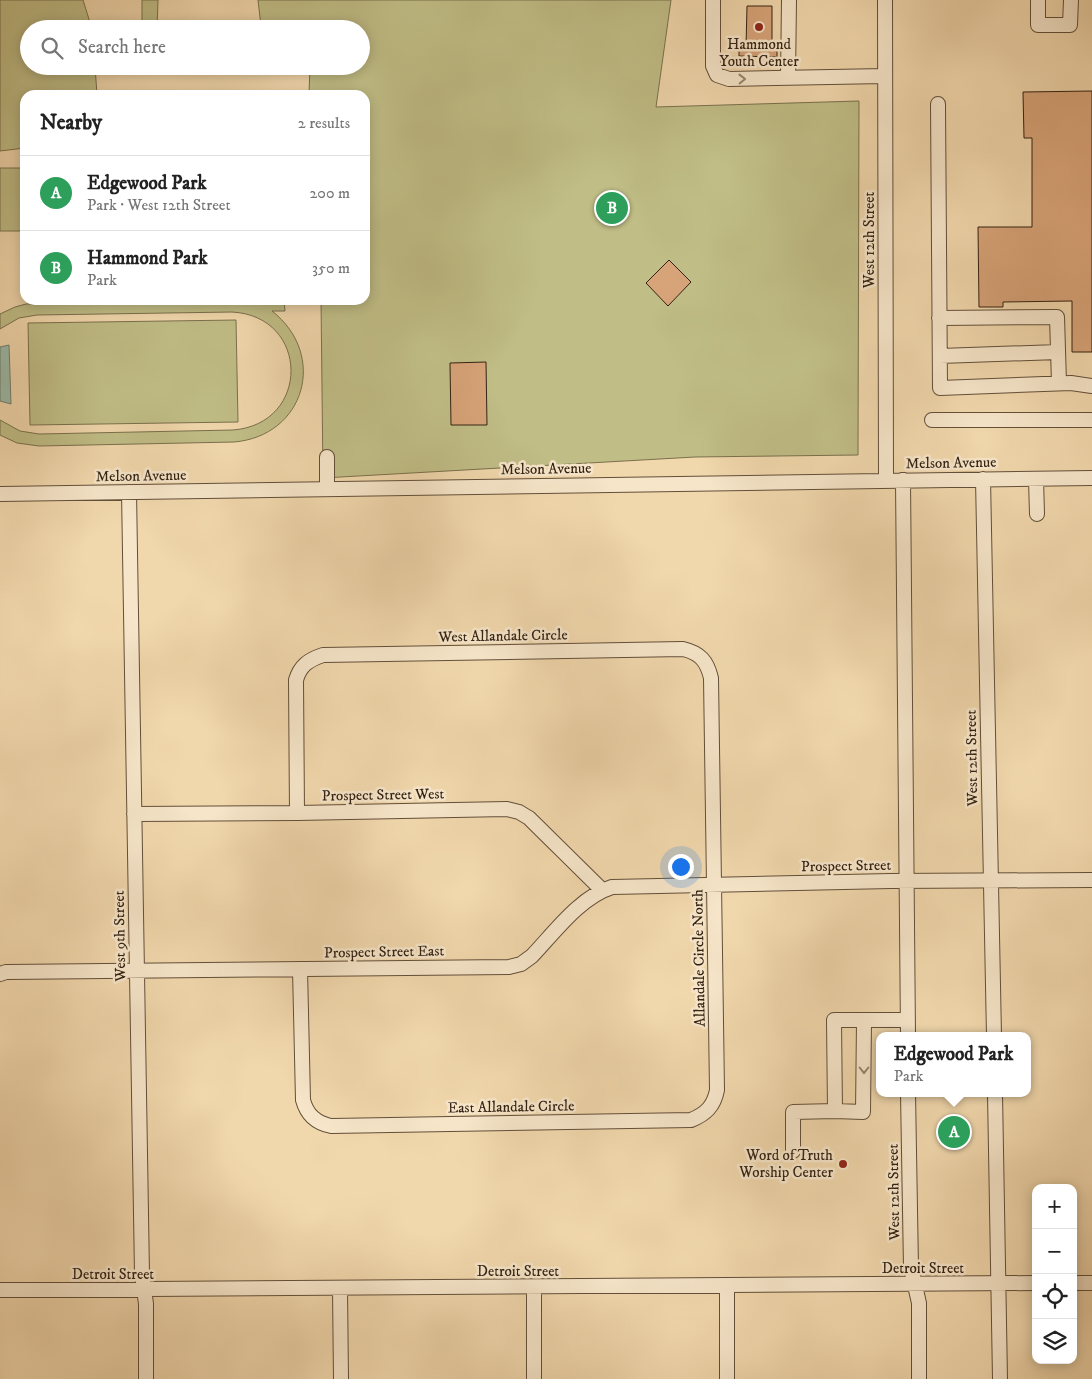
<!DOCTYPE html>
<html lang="en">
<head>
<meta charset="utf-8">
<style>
	:root { --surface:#fff; --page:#f6f6f6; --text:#222; --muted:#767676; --line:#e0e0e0; --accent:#db2777 }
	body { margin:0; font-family:"IM FELL DW Pica",serif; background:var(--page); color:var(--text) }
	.controls { position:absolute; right:15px; bottom:15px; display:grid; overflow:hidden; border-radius:10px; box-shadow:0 2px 12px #0003 }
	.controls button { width:45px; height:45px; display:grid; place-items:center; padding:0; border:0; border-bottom:1px solid var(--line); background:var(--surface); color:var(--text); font:25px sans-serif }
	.you { position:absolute; left:680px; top:866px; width:18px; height:18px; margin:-12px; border:4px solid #fff; border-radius:50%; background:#1a73e8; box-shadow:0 0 0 8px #1a73e833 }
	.badge { display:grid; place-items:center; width:32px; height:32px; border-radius:50%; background:var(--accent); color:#fff; font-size:16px; font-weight:700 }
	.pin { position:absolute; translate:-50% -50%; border:2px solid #fff; box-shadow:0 1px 5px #0006 }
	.popup { position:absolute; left:876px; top:1032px; width:155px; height:65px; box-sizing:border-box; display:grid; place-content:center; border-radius:10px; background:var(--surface); filter:drop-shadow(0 1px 4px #0005); font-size:16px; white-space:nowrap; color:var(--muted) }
	.popup b { font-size:19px; color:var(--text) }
	.popup::after { content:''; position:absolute; left:50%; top:100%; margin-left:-10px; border:10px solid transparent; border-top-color:var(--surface) }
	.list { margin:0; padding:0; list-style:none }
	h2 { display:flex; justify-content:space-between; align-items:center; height:65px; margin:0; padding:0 20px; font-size:21px }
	h2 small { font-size:16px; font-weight:400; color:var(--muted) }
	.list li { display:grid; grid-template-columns:32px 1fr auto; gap:15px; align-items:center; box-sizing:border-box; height:75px; padding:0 20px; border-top:1px solid var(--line) }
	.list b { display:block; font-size:19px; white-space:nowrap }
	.list p { margin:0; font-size:16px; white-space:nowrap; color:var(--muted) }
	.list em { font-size:16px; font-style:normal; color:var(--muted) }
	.icon { flex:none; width:28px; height:28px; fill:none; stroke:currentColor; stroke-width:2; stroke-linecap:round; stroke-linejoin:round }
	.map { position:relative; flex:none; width:1092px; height:1379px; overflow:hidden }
	.search { position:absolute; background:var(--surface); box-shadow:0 2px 12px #0003; left:20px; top:20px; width:350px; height:55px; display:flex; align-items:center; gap:12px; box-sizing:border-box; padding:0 18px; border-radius:28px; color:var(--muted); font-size:19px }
	.panel { position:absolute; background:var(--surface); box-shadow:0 2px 12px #0003; left:20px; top:90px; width:350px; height:215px; border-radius:15px }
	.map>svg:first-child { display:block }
</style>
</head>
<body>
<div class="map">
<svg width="1092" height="1379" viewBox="0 0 1092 1379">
	<rect width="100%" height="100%" fill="#f1d7ac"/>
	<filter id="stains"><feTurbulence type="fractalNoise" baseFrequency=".004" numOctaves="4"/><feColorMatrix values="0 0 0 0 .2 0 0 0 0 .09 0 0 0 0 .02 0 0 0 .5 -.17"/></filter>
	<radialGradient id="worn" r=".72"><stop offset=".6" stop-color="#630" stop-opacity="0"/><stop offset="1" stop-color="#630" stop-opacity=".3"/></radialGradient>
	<path fill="#c0bd86" stroke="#7a704c" d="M0 0H83L92 29H29V66H95L97 95H25V148L0 151Z
		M142 0H158L157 29H142Z
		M258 0H671L656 107 859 101 858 455 695 457 323 478 321 300H365V95H309L310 66H361V29H266L261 26Z
		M0 168H25V231H0Z
		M202 300H284L285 311H272C328 355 305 436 234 442L39 446 17 443 0 435V420L20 431 39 434 233 430C311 424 310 316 232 312L37 315 19 318 0 329V314L15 307 26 304Z
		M236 320 238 422 30 425 28 323Z"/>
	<path fill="#9bbaa8" stroke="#717d6c" d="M9 345 11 404 0 401V347Z"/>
	<path fill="#d7a378" stroke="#332213" d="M747 6H772V47H777V57L739 56V47H746Z
		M1092 91V352H1072V301L1003 302V307H979L978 227H1032V138H1024L1023 92Z
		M669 260 691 282 668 306 646 283Z
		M486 362 487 425H451L450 363Z"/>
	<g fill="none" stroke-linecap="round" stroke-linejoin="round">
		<defs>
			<path id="minor" d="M713 0V66L717 75 729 79 885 76
				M885 0 886 480
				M1038 0V25H1070L1071 0
				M788 78 789 0
				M938 104 940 388 1071 383 1092 386
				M939 318 1057 317 1059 383
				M940 356 1058 352
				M932 420H1092
				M327 457V489
				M983 479 994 1036
				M1036 479 1037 514
				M903 480 908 1036
				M129 492 142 1274 146 1304V1379
				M0 494 1092 478
				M297 813 296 680C300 666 308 660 323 655L683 649C700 653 707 661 711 678L717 1090C714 1106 706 1114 691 1120L331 1126C316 1123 307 1115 303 1100L300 969
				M134 814 297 813 507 809 519 812 529 818 602 890
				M0 974 6 972 509 967 521 964 532 956C554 933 580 897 612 887L891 881 1092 880
				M864 1021 863 1112 835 1111 834 1020H907
				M908 1093 911 1268 919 1303V1379
				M995 1093 1000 1379
				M793 1151V1112L835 1111
				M1073 1283H1092
				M727 1286V1379
				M534 1287V1379
				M340 1289 341 1379
				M0 1290 1036 1283"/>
		</defs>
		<use href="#minor" stroke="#624f39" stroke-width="16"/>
		<use href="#minor" stroke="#f6e5c9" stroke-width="14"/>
	</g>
	<defs><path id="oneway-chevron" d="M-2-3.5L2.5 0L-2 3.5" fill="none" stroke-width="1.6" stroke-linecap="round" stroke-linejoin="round" transform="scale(1.25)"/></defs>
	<g stroke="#94846e">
		<use href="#oneway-chevron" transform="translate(742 79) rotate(-1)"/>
		<use href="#oneway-chevron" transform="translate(864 1070) rotate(90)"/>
	</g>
	<g fill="#8f2418" stroke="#f6e5c9" stroke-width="2">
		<circle cx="759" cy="27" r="5"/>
		<circle cx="843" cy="1164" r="5"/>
	</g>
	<g text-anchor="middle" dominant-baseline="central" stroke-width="5" stroke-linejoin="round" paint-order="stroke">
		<g font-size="15" fill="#332213" stroke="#f6e5c9">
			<text x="759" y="44">Hammond<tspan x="759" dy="17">Youth Center</tspan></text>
			<text x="833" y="1155" text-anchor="end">Word of Truth<tspan x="833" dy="17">Worship Center</tspan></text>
		</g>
		<g font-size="15" fill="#332213" stroke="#f6e5c9">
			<text transform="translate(869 240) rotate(-90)">West 12th Street</text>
			<text transform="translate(951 463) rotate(-1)">Melson Avenue</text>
			<text transform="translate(546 469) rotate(-1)">Melson Avenue</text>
			<text transform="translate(141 476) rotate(-1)">Melson Avenue</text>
			<text transform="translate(503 636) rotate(-1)">West Allandale Circle</text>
			<text transform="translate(972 758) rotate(-91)">West 12th Street</text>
			<text transform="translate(383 795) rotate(-1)">Prospect Street West</text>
			<text transform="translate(846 866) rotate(-1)">Prospect Street</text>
			<text transform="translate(120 936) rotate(-91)">West 9th Street</text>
			<text transform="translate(384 952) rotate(-1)">Prospect Street East</text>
			<text transform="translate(699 958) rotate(-91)">Allandale Circle North</text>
			<text transform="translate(511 1107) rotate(-1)">East Allandale Circle</text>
			<text transform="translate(894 1192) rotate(-91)">West 12th Street</text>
			<text x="923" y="1268">Detroit Street</text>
			<text x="518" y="1271">Detroit Street</text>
			<text x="113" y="1274">Detroit Street</text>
		</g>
	</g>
	<rect width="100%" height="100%" filter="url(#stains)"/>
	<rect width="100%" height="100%" fill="url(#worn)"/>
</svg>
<div class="controls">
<button>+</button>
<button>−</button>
<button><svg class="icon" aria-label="locate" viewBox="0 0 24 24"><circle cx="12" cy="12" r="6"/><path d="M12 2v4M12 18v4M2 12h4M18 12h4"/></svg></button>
<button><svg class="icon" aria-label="layers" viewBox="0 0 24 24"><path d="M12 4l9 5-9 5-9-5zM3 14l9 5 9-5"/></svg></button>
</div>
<div class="you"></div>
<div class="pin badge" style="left:954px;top:1132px;background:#2e9e5b">A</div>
<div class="popup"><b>Edgewood Park</b>Park</div>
<div class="pin badge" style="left:612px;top:208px;background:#2e9e5b">B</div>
<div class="search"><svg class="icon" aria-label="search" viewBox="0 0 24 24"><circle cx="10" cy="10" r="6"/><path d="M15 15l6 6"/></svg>Search here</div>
<section class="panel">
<h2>Nearby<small>2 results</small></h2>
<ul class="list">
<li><span class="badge" style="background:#2e9e5b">A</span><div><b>Edgewood Park</b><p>Park · West 12th Street</p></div><em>200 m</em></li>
<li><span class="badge" style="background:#2e9e5b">B</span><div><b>Hammond Park</b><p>Park</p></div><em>350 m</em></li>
</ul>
</section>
</div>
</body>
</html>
